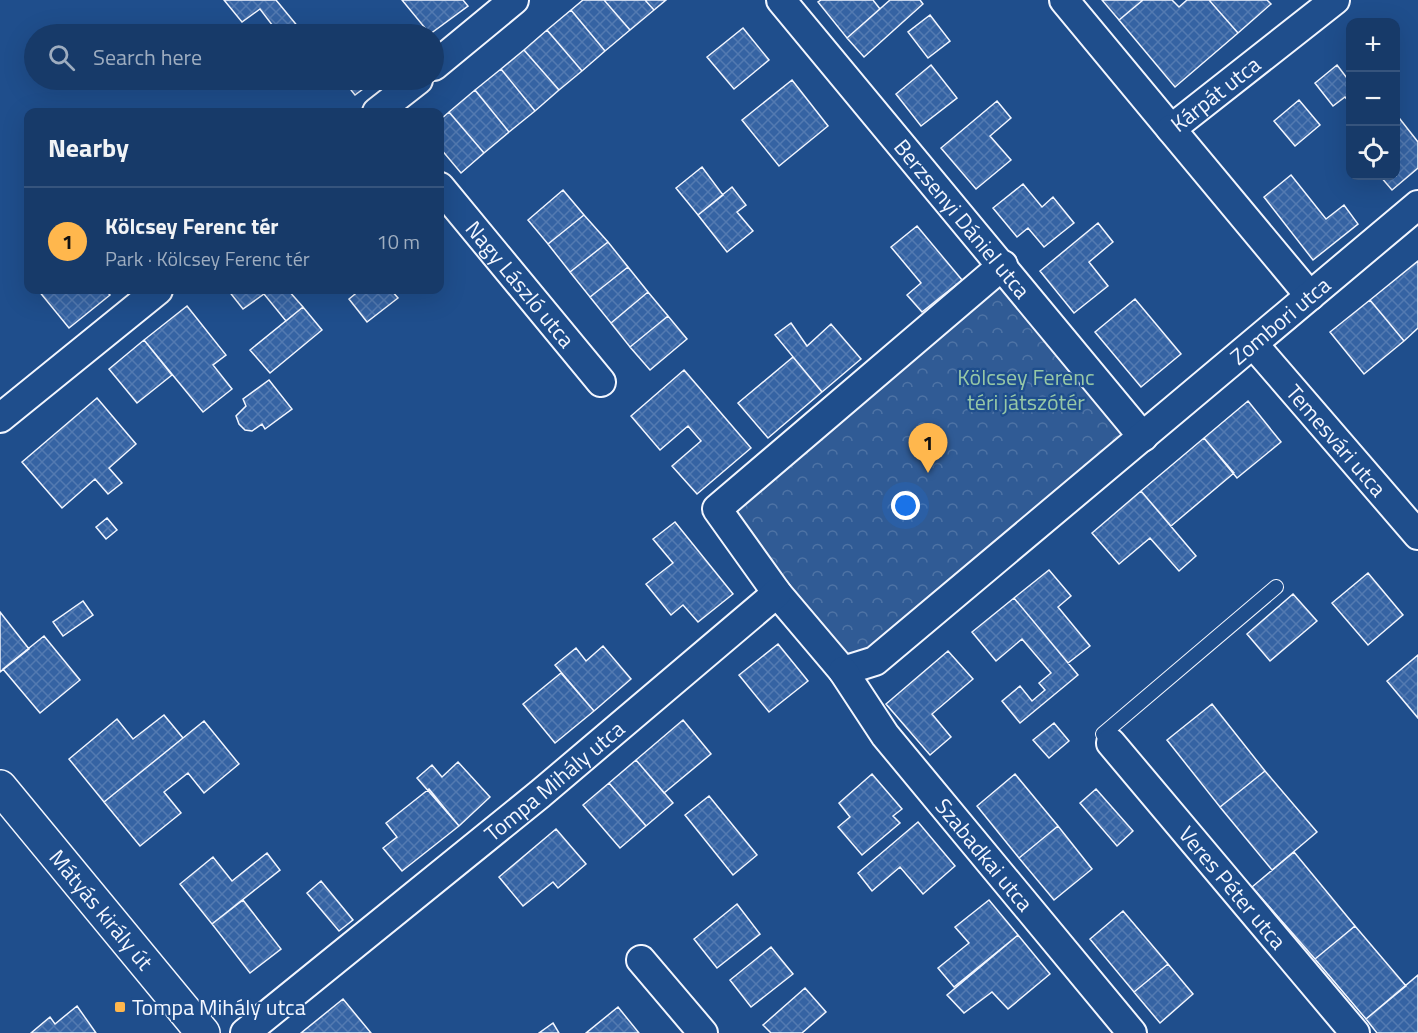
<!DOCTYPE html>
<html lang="en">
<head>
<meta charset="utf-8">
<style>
	:root { --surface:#173a69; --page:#244571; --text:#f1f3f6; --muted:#9eadc0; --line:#36547d; --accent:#ffb74d }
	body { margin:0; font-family:"Titillium Web",sans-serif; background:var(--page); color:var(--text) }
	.controls { position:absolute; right:18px; top:18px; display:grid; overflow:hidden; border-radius:12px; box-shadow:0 6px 24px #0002 }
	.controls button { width:54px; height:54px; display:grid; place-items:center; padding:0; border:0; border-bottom:2px solid var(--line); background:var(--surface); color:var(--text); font:30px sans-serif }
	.you { position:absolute; left:906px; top:506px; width:21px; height:21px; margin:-15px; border:4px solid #fff; border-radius:50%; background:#1a73e8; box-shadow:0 0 0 9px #1a73e833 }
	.badge { display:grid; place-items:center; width:39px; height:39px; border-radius:50%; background:var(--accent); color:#111; font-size:20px; font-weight:700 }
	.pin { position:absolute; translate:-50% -50px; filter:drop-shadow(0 2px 3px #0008) }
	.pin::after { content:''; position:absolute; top:32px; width:21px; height:18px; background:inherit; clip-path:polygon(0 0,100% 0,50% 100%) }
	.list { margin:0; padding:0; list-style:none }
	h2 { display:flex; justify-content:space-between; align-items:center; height:78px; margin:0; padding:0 24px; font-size:26px }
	h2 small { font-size:20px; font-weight:400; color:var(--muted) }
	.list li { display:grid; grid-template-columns:39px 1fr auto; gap:18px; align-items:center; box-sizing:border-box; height:108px; padding:0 24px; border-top:2px solid var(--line) }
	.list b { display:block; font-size:22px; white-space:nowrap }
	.list p { margin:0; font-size:20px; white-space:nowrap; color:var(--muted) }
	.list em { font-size:20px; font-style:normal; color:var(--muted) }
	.icon { flex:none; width:33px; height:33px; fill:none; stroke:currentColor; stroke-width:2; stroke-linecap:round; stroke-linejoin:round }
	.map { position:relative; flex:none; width:1418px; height:1033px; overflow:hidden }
	.search { position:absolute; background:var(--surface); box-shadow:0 6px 24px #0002; left:24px; top:24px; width:420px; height:66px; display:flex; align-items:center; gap:15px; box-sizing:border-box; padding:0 21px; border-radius:33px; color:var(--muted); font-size:22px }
	.panel { position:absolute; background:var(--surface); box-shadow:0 6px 24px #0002; left:24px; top:108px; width:420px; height:186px; border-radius:12px }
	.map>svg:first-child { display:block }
</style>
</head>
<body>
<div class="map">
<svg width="1418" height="1033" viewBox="0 0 1418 1033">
	<defs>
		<pattern id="park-crowns" width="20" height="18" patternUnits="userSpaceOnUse" patternTransform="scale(1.5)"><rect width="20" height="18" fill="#305b95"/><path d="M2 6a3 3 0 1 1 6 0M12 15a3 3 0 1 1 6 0" fill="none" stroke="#4e73a5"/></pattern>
		<pattern id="building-cross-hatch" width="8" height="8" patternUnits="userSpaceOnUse" patternTransform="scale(1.5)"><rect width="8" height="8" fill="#3563a3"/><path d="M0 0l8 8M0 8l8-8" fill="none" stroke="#537ab1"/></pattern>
	</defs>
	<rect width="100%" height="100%" fill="#1f4e8c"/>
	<path fill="url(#park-crowns)" stroke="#a8bbd7" stroke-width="1.5" d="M1003 265 1143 437 872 649 844 656 787 582 717 509Z"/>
	<path fill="url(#building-cross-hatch)" stroke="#f2f6ff" stroke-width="1.5" d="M224 0H276L304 34H262L273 26 260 9 242 22Z
		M402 0H463L468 6 430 34Z
		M583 0H604L630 30 605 51 571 10Z
		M604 0H645L654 10 630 30Z
		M645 0H666L654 10Z
		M821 0H873L880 9 847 38 818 2Z
		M890 0H920L923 4 864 57 847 38Z
		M1102 0H1143L1119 20Z
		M1143 0H1172L1179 7 1187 0H1209L1238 33 1175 87 1119 20Z
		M1209 0H1267L1271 4 1238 33Z
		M571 10 605 51 582 71 547 30Z
		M930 15 950 41 928 58 908 32Z
		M743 28 769 60 734 89 707 57Z
		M547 30 582 71 559 90 524 50Z
		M524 50 559 90 535 111 501 69Z
		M931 65 957 98 921 126 896 94Z
		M1337 65 1350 82V103L1345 97 1333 106 1315 83Z
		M501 69 535 111 509 132 475 90Z
		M343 80H375L355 95Z
		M792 80 828 126 779 166 742 120Z
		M475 90 509 132 484 153 449 112Z
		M1299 100 1320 125 1295 146 1274 121Z
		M997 101 1011 118 990 136 1011 160 976 189 941 148Z
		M449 112 484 153 461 173 440 148V120Z
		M1396 114 1418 142V168L1392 190 1380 176H1396Z
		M702 167 723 195 698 215 676 188Z
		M1291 175 1326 219 1344 205 1358 224 1313 260 1264 197Z
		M1023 184 1042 207 1053 197 1074 223 1044 247 1028 228 1017 237 993 208Z
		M732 187 746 205 737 212 753 231 727 252 698 215Z
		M563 190 584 215 548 244 528 220Z
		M584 215 608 242 570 272 548 244Z
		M1098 223 1113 242 1089 262 1108 286 1074 313 1040 271Z
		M917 226 962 280 922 312 907 295 921 283 891 247Z
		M608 242 628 267 590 297 570 272Z
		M1418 261V328L1404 341 1370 300Z
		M628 267 648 292 611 323 590 297Z
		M38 290H105L110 295 69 328Z
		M228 290H288L303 307 286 321 264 294 243 309Z
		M360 290H391L398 298 367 322 349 299Z
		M648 292 668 316 630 347 611 323Z
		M1135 299 1181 354 1141 387 1095 332Z
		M1370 300 1404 341 1364 374 1330 332Z
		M187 306 226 355 213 365 232 389 203 412 144 340Z
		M303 307 322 330 270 373 250 350Z
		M668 316 687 339 650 370 630 347Z
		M791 323 807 346 831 324 861 359 822 392 775 335Z
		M144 340 172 375 137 403 109 369Z
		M793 357 822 392 768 438 738 403Z
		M684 370 751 448 697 494 672 466 701 441 688 426 660 450 631 416Z
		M269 380 292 409 265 429 262 424 252 431 245 430 239 424 236 416 246 406 243 399Z
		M97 398 136 444 109 468 122 483 108 494 95 479 62 508 22 462Z
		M1248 401 1281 442 1237 478 1204 438Z
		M1204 438 1234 473 1171 526 1141 491Z
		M1141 491 1196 556 1179 571 1150 538 1119 564 1092 533Z
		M107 518 117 530 106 539 96 527Z
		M675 522 733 594 698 622 683 605 671 615 646 584 673 563 653 539Z
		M1049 570 1071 596 1058 607 1090 646 1068 663 1014 598Z
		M1368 573 1403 615 1368 645 1332 603Z
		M1293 594 1317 621 1270 661 1247 634Z
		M1014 598 1078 675 1020 723 1002 701 1020 686 1032 701 1045 690 1039 683 1051 673 1022 639 996 661 972 632Z
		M83 601 93 615 63 636 53 622Z
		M0 612 29 649 0 672Z
		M44 636 80 680 40 713 3 669Z
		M778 644 808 681 769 712 739 675Z
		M603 646 631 679 594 711 555 665 576 648 586 661Z
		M948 651 973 679 932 714 951 737 930 755 886 704Z
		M1418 655V718L1387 681Z
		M561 673 594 711 555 743 523 704Z
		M1212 704 1265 771 1220 807 1167 740Z
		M164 715 183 738 104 802 69 759 117 719 133 739Z
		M683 720 711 754 664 793 636 760Z
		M204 721 239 764 204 793 188 773 164 792 181 813 140 846 104 802Z
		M1054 723 1069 741 1049 758 1033 740Z
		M636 760 673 803 646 826 609 783Z
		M458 762 490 797 459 826 417 778 432 765 442 777Z
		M1265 771 1317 832 1272 870 1220 807Z
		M872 774 902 809 893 816 900 823 862 855 838 827 850 817 839 803Z
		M1015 774 1058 826 1019 858 977 806Z
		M609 783 646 826 620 848 583 805Z
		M429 789 459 826 402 871 383 848 397 837 386 823Z
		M1096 789 1133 831 1117 846 1080 803Z
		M709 796 757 855 733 875 685 815Z
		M918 822 955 866 923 894 900 867 872 891 858 873Z
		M1058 826 1092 869 1054 900 1019 858Z
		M556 829 586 864 558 888 553 882 523 906 499 877Z
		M1294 852 1355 926 1315 959 1252 887Z
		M267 853 280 870 212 924 180 884 213 857 232 881Z
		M321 881 353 920 339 931 307 893Z
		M243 900 281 949 250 973 212 924Z
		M989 900 1018 935 954 987 938 968 969 943 955 927Z
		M737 904 760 934 717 968 694 939Z
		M1123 911 1168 964 1134 992 1090 939Z
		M1355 926 1406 986 1366 1019 1315 959Z
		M1018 935 1050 974 1008 1009 992 992 964 1013 947 995Z
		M771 947 793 974 751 1007 730 980Z
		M1168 964 1193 994 1160 1023 1134 992Z
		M1418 975V1033H1377L1366 1019Z
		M805 988 826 1012 802 1033H771L763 1025Z
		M343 999 371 1033H301Z
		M77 1006 96 1033H31L50 1017 55 1024Z
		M618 1007 639 1033H586Z
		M553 1023 559 1033H539Z"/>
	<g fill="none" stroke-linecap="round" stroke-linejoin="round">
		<defs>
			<path id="service" d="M1109 742 1103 734 1276 587"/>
			<g id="minor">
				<path id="s1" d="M781 0 1143 437"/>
				<path id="s2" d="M1064 0 1171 129 1335 0"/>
				<path d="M434 66 514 0"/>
				<path d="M377 112 418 80"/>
				<path d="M1171 129 1310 296"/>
				<path id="s3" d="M440 187 601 382"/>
				<path id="s4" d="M1003 265 717 509 777 593 843 671 875 661 1418 205"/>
				<path id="s5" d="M1254 345 1418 535"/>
				<path d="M0 418 158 290"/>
				<path id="s6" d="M843 671 885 735 1132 1033"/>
				<path id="s7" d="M1111 743 1355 1033"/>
				<path d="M641 960 703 1033"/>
				<path id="s8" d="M245 1033 540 794 777 593"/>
			</g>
			<g id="primary">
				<path id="s9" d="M0 787 203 1033"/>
			</g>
		</defs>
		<use href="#service" stroke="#f2f6ff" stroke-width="16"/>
		<use href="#minor" stroke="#f2f6ff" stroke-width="32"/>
		<use href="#primary" stroke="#f2f6ff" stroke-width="36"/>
		<use href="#service" stroke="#1f4e8c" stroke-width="14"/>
		<use href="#minor" stroke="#1f4e8c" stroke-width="28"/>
		<use href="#primary" stroke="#1f4e8c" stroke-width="33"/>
	</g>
	<rect fill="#ffb74d" stroke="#1f4e8c" stroke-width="2" x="114" y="1001" width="12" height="12" rx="3"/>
	<g text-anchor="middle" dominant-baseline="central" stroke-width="4.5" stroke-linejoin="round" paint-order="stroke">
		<g font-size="22" fill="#f2f6ff" stroke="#1f4e8c">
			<text stroke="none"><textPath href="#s2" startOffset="224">Kárpát utca</textPath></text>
			<text stroke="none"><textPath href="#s1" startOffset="284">Berzsenyi Dániel utca</textPath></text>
			<text stroke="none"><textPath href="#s3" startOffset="126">Nagy László utca</textPath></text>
			<text stroke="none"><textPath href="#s4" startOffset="1144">Zombori utca</textPath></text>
			<text stroke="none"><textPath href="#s5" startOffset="126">Temesvári utca</textPath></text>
			<text stroke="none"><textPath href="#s8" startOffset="399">Tompa Mihály utca</textPath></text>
			<text stroke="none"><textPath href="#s6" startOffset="232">Szabadkai utca</textPath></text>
			<text stroke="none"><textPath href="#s7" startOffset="189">Veres Péter utca</textPath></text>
			<text stroke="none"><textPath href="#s9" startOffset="159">Mátyás király út</textPath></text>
		</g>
		<g font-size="22" fill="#97c8a6" stroke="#1f4e8c">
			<text x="1026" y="377">Kölcsey Ferenc<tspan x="1026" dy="25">téri játszótér</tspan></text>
		</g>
		<g font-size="22" fill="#f2f6ff" stroke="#1f4e8c" text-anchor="start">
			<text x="132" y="1007">Tompa Mihály utca</text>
		</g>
	</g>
</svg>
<div class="controls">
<button>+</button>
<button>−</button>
<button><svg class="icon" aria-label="locate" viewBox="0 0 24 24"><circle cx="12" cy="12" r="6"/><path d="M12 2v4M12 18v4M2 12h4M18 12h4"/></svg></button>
</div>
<div class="you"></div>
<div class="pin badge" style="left:928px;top:473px">1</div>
<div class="search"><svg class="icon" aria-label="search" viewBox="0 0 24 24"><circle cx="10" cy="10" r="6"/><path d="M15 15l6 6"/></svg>Search here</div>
<section class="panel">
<h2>Nearby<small></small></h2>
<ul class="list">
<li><span class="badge">1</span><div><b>Kölcsey Ferenc tér</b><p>Park · Kölcsey Ferenc tér</p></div><em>10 m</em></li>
</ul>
</section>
</div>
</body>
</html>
